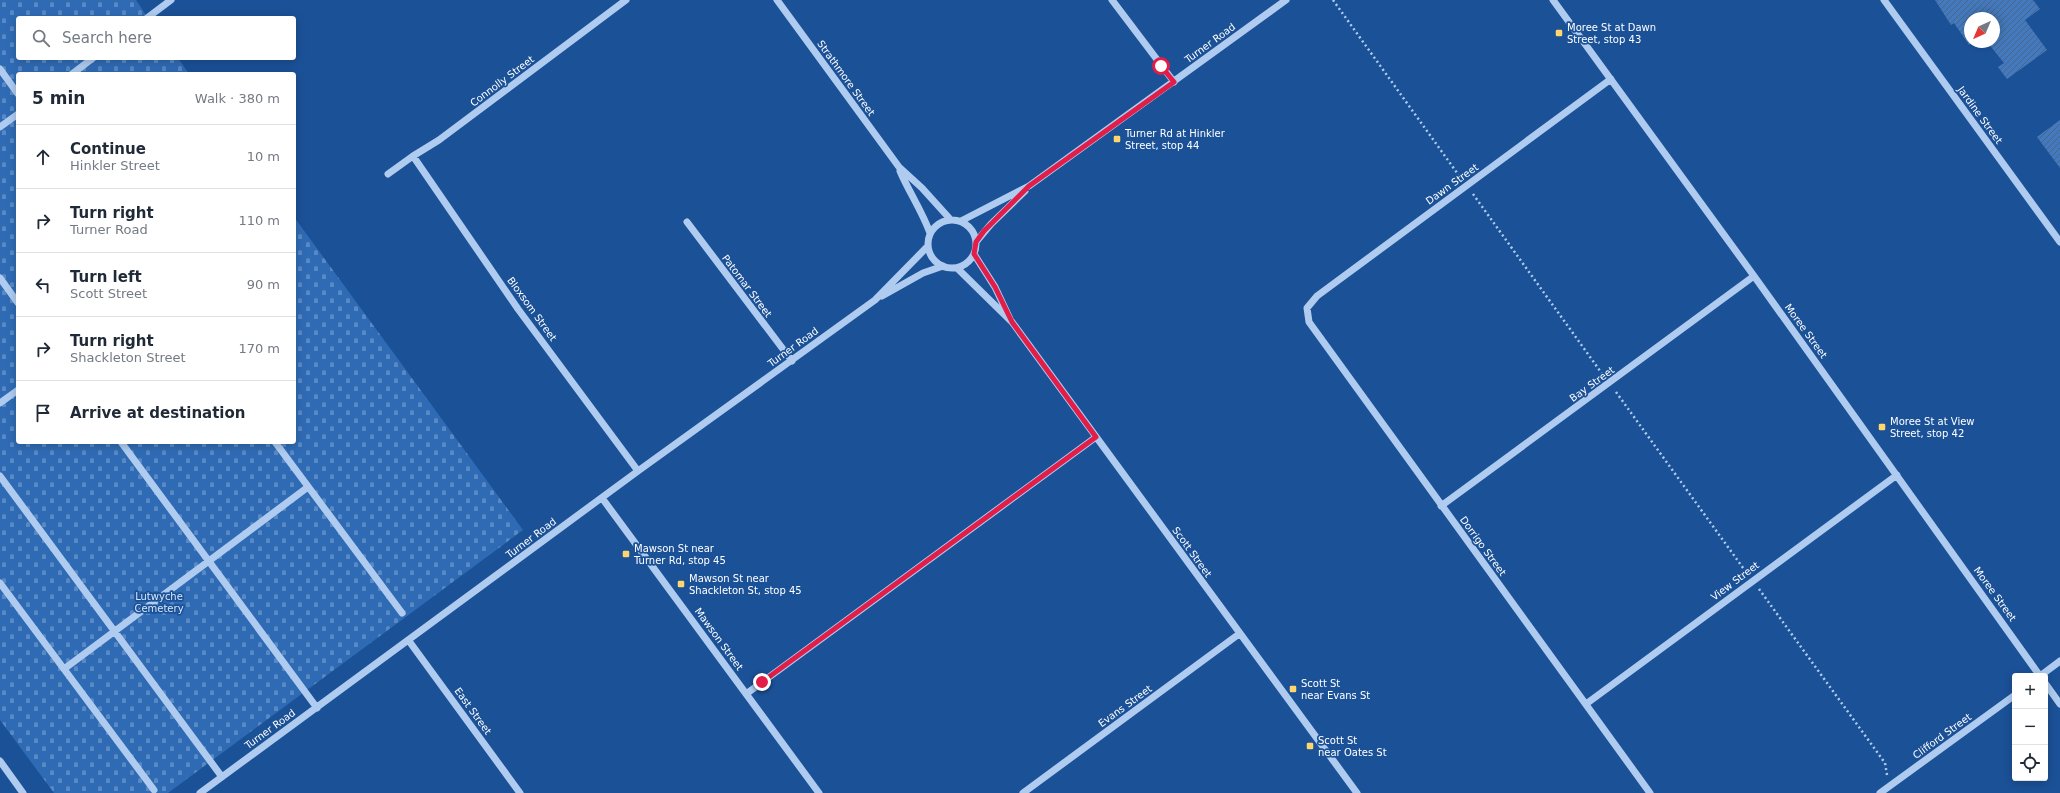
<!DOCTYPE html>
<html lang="en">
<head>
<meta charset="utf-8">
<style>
	:root { --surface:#fff; --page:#f6f6f7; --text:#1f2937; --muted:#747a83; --line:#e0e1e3 }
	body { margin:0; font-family:"DejaVu Sans",sans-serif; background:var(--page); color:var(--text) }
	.controls { position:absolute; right:12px; bottom:12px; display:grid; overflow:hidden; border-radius:4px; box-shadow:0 2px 10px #0003 }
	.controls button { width:36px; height:36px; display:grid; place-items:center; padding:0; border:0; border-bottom:1px solid var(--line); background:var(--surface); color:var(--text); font:20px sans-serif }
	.compass { position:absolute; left:1964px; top:12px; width:36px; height:36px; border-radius:50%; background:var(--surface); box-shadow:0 2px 10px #0003; rotate:224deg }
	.stop { position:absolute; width:12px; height:12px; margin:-9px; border:3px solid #e11d48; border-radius:50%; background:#fff }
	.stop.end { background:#e11d48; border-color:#fff; box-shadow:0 1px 4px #0008 }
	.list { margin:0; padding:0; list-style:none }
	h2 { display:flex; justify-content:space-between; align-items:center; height:52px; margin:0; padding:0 16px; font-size:17px }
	h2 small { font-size:13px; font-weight:400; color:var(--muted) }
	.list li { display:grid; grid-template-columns:26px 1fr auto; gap:12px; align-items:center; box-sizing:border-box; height:64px; padding:0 16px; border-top:1px solid var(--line) }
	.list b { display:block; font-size:15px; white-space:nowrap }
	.list p { margin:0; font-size:13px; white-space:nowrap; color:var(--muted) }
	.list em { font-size:13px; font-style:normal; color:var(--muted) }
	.icon { flex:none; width:22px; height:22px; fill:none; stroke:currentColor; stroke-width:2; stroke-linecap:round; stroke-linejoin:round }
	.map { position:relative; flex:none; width:2060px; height:793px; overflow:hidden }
	.search { position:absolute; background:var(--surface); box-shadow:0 2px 10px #0003; left:16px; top:16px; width:280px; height:44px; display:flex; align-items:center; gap:10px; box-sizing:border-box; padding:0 14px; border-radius:4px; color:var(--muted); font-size:15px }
	.panel { position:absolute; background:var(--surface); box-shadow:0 2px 10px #0003; left:16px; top:72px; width:280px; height:372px; border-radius:4px }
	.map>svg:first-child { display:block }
</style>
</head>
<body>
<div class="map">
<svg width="2060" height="793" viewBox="0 0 2060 793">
	<defs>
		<pattern id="cemetery-stones" width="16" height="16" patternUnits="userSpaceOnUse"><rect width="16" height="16" fill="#2f6bb4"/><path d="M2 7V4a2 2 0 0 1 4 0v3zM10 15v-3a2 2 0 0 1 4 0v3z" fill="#5989c3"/></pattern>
		<pattern id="building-hatch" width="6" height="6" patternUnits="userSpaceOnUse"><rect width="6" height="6" fill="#447abd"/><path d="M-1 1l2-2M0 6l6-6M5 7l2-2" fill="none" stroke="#48658a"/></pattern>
	</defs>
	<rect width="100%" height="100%" fill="#1b5197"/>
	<path fill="url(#cemetery-stones)" d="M0 0H136L148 18H18V58H178L189 74H18V442H294V217L523 530 168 793H54L0 720Z"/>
	<path fill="url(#building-hatch)" d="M1935 0H2033L2040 9 2025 20 2047 50 2007 79 1998 67 2004 63 1988 43 1985 45 1983 42H1994V18H1970V42H1973L1969 45 1954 23 1951 25Z
		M2060 120V168L2037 137Z"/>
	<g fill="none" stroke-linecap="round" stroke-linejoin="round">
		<path stroke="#afccf0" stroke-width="2.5" stroke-dasharray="2 3" stroke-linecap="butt" d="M1333 0 1460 177
			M1473 194 1603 375
			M1616 392 1746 572
			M1759 589 1885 763 1887 775"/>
		<path stroke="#afccf0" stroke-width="7" d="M777 0 899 167 922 188 950 219
			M1112 0 1174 82
			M1553 0 1754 276 2040 676 2060 661
			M1884 0 2060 242
			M147 18 171 0
			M0 69 18 94
			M72 74 93 58
			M1611 79 1317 296 1307 308 1309 322 1650 793
			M0 127 18 114
			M413 156 518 309 638 471
			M900 171C909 192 922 211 930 233
			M388 174 413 156 439 140 626 0
			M928 244a24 24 0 1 1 48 0a24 24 0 1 1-48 0Z
			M961 221 1029 186 1286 0
			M687 222 792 361
			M976 242 991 224 1025 191
			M974 254 995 287 1010 319
			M957 268 1012 322 1357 793
			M0 278 18 303
			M882 296 923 273 943 266
			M0 403 18 390
			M121 442 317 708
			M275 442 402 613
			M0 476 222 777
			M602 498 819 793
			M1441 506 1754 276
			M0 583 154 790
			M409 641 520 793
			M64 669 308 487
			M2045 683 2060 704
			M746 694 1096 437
			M1586 704 1897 475
			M0 761 23 793
			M200 793 638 471 875 300 928 246
			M1023 793 1239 634
			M1880 793 2015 695"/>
	</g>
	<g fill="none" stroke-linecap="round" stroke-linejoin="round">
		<path stroke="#e11d48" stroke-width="5" d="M762 682 1096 437 1012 322 995 287 974 254 976 242 984 231 1029 186 1174 82 1161 66"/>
	</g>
	<g fill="#ffd56e" stroke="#1b5197" stroke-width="1.5">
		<rect x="1555" y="29" width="8" height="8" rx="2"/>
		<rect x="1113" y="135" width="8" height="8" rx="2"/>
		<rect x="1878" y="423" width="8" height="8" rx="2"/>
		<rect x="622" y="550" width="8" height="8" rx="2"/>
		<rect x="677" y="580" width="8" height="8" rx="2"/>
		<rect x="1289" y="685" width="8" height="8" rx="2"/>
		<rect x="1306" y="742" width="8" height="8" rx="2"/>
	</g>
	<g text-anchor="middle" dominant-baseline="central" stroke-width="3.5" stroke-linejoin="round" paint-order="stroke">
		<g font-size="10" fill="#fff" stroke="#1b5197" text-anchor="start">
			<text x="1567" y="27">Moree St at Dawn<tspan x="1567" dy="12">Street, stop 43</tspan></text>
			<text x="1125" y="133">Turner Rd at Hinkler<tspan x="1125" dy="12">Street, stop 44</tspan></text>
			<text x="1890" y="421">Moree St at View<tspan x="1890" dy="12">Street, stop 42</tspan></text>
			<text x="634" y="548">Mawson St near<tspan x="634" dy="12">Turner Rd, stop 45</tspan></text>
			<text x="689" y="578">Mawson St near<tspan x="689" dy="12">Shackleton St, stop 45</tspan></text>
			<text x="1301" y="683">Scott St<tspan x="1301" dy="12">near Evans St</tspan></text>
			<text x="1318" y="740">Scott St<tspan x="1318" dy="12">near Oates St</tspan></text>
		</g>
		<g font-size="10" fill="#fff" stroke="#1b5197">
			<text transform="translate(1210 43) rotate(-36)">Turner Road</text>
			<text transform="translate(846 78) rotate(54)">Strathmore Street</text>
			<text transform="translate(502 81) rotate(-37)">Connolly Street</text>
			<text transform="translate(1980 115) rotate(54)">Jardine Street</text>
			<text transform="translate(1452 184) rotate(-36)">Dawn Street</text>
			<text transform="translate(747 286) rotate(53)">Patomar Street</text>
			<text transform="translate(532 309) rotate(54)">Bloxsom Street</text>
			<text transform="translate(1806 331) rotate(54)">Moree Street</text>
			<text transform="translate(793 347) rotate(-36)">Turner Road</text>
			<text transform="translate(1592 384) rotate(-36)">Bay Street</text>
			<text transform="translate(531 538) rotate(-37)">Turner Road</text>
			<text transform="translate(1483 546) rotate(54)">Dorrigo Street</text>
			<text transform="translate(1192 552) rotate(54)">Scott Street</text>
			<text transform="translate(1735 581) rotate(-37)">View Street</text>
			<text transform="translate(1995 594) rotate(54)">Moree Street</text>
			<text transform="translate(719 639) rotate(54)">Mawson Street</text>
			<text transform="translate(1125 706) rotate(-36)">Evans Street</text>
			<text transform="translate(473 711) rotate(54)">East Street</text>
			<text transform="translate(270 729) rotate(-36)">Turner Road</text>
			<text transform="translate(1942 736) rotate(-36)">Clifford Street</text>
		</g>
		<g font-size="10" fill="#d6e7fb" stroke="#1b5197">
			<text x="159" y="596">Lutwyche<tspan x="159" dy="12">Cemetery</tspan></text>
		</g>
	</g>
</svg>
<div class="controls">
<button>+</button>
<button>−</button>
<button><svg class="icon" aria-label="locate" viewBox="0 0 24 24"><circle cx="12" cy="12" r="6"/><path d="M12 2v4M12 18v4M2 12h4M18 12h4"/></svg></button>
</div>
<svg class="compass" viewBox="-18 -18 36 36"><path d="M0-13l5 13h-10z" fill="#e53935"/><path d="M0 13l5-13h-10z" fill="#747a83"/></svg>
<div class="stop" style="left:1161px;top:66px"></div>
<div class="stop end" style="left:762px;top:682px"></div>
<div class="search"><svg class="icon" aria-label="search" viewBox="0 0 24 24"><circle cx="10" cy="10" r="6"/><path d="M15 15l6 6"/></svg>Search here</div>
<section class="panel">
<h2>5 min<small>Walk · 380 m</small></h2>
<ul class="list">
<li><svg class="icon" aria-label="ahead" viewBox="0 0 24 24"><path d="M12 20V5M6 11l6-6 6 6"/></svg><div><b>Continue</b><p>Hinkler Street</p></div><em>10 m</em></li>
<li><svg class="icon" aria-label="right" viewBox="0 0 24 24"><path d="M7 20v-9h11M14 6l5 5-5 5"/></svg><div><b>Turn right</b><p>Turner Road</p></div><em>110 m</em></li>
<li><svg class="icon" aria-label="left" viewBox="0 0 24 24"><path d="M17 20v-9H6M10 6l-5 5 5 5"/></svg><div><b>Turn left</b><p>Scott Street</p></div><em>90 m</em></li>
<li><svg class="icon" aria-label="right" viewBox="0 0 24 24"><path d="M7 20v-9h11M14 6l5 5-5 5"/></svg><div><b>Turn right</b><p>Shackleton Street</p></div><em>170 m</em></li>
<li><svg class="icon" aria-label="arrive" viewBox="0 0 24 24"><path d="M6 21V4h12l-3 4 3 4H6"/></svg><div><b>Arrive at destination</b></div></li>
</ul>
</section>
</div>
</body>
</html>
